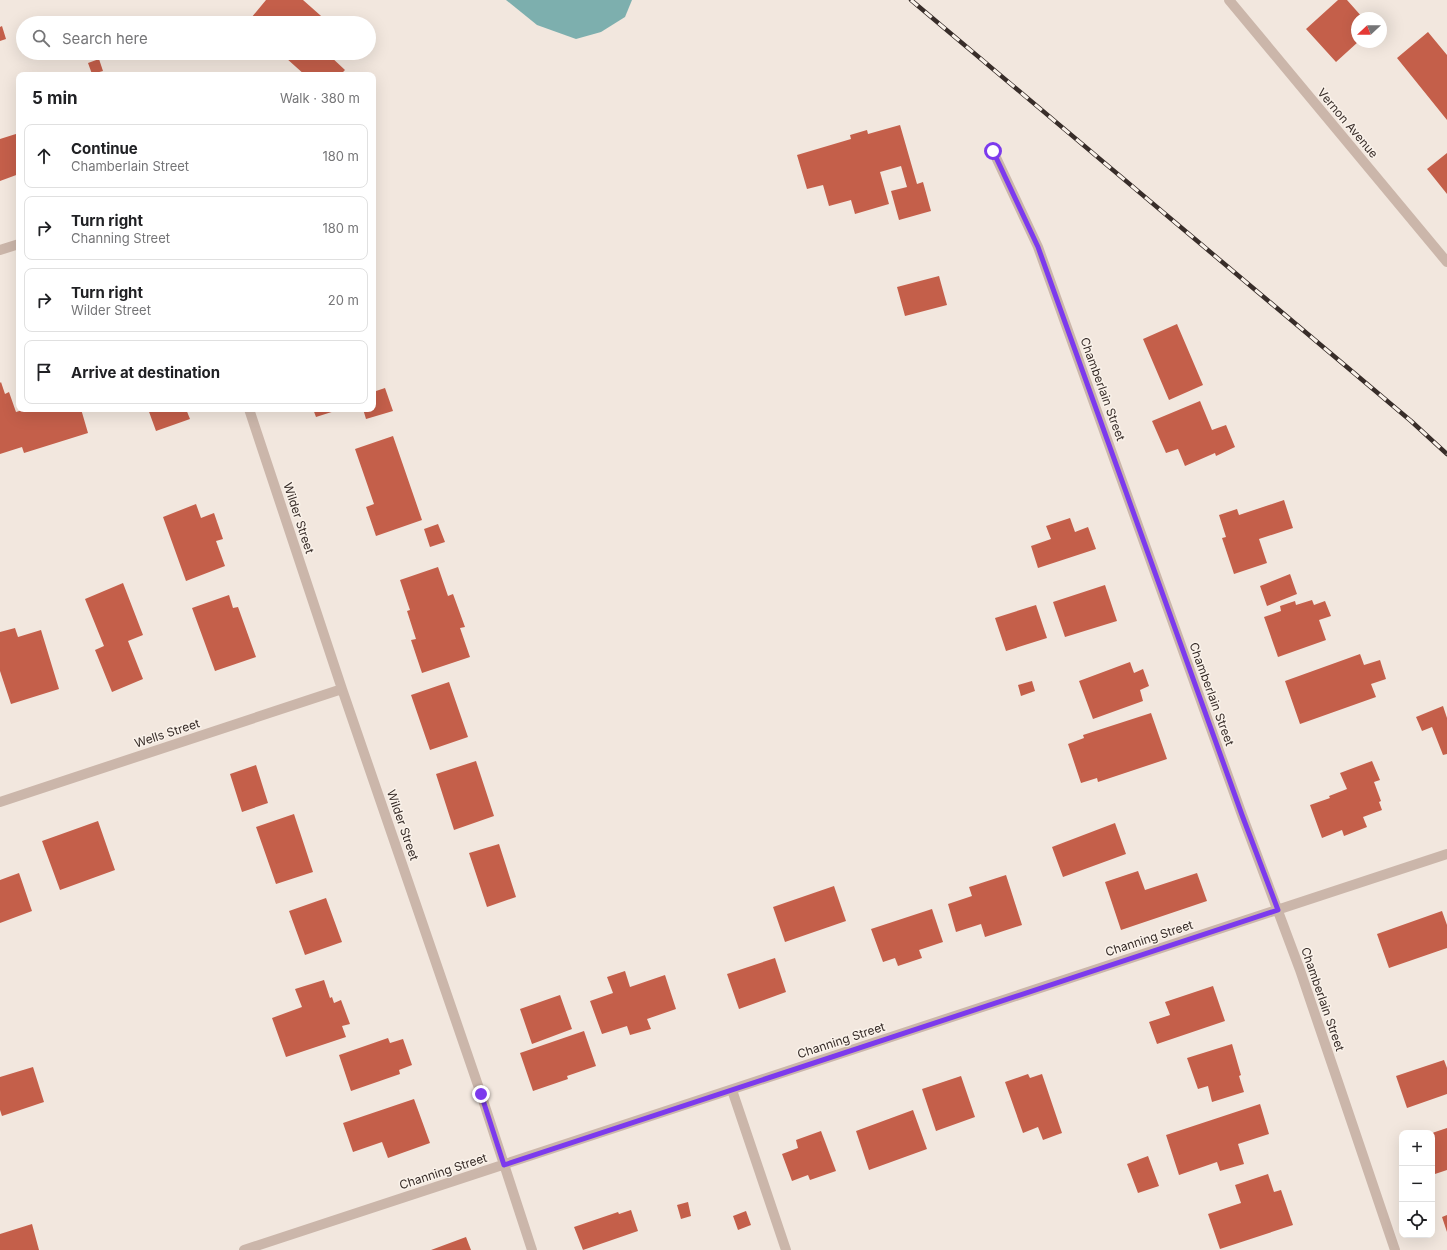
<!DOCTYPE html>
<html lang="en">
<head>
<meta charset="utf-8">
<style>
	:root { --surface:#fff; --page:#f6f6f6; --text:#202124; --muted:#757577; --line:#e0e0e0 }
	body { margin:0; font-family:Inter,sans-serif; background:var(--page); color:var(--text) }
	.controls { position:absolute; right:12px; bottom:12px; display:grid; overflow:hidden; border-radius:8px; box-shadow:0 4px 16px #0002 }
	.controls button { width:36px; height:36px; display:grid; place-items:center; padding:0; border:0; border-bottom:1px solid var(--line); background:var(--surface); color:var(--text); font:20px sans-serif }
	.compass { position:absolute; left:1351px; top:12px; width:36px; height:36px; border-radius:50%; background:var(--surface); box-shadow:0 4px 16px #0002; rotate:248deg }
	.stop { position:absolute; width:12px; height:12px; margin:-9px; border:3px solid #7c3aed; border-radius:50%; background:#fff }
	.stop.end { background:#7c3aed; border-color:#fff; box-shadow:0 1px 4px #0008 }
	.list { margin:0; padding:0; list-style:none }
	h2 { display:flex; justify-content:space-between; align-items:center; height:52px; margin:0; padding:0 16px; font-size:17px }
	h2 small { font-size:13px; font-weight:400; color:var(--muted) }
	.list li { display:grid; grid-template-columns:26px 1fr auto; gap:12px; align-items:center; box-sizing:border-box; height:64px; margin:0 8px 8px; padding:0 8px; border:1px solid var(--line); border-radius:8px }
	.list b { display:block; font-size:15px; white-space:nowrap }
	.list p { margin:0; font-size:13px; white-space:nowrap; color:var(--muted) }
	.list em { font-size:13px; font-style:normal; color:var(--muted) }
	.icon { flex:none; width:22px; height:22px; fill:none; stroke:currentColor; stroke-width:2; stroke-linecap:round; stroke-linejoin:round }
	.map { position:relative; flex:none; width:1447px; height:1250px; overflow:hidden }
	.search { position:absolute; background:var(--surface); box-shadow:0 4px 16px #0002; left:16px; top:16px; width:360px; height:44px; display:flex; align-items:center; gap:10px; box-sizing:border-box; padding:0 14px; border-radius:22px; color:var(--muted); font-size:15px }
	.panel { position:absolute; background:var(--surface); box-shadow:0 4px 16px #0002; left:16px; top:72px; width:360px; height:340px; border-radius:8px }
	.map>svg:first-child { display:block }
</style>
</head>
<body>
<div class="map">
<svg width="1447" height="1250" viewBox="0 0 1447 1250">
	<rect width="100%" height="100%" fill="#f2e7de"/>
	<path fill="#7dafae" d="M506 0H632L625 17 601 32 576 39 537 25Z"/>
	<path fill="#c45f4a" d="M266 0H303L329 23H256L251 18Z
		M1338 0H1347L1363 18H1357V42H1358L1336 62 1306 29Z
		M2 26 6 39 0 41V27Z
		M1428 32 1447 55V120L1397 58Z
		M291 53H331L329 55 345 70 340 75H305L286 58Z
		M99 59 103 71 92 74 88 63Z
		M900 125 917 184 923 182 931 211 899 220 891 191 907 187 901 166 880 172 889 204 855 214 851 200 829 206 823 185 807 189 797 155 851 139 850 135 867 130 868 134Z
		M19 133V174L0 181V139Z
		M1447 153V194L1427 169Z
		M939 276 947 305 905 316 897 287Z
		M1177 324 1203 385 1169 400 1143 339Z
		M1 382 5 394 9 392 16 412 26 409H81L88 433 24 453 22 447 0 454V383Z
		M385 388 393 411 366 419 363 409H373V392Z
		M1200 401 1212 430 1226 425 1235 447 1216 456 1215 453 1185 466 1178 449 1166 453 1152 421Z
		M148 409H186L190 419 156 431Z
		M313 409H341L316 417Z
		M393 436 422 520 376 536 366 507 374 504 355 449Z
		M1284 500 1293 528 1259 539 1267 563 1234 574 1222 538 1226 537 1219 515 1237 509 1239 515Z
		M196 504 201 518 214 513 223 539 216 541 225 566 186 581 163 517Z
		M1070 518 1075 532 1088 527 1096 549 1038 568 1031 546 1051 539 1046 526Z
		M438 524 445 542 430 547 424 529Z
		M438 567 448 596 453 594 465 627 460 628 470 657 422 673 411 640 416 639 407 611 410 610 400 580Z
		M1290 574 1297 594 1267 606 1260 586Z
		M123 583 143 635 128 641 143 679 112 692 95 650 104 646 85 599Z
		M1105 585 1117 621 1065 637 1053 602Z
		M229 595 233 608 238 607 256 657 215 671 192 608Z
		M1312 600 1314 605 1325 601 1331 616 1319 620 1326 640 1278 657 1264 617 1281 611 1280 606 1295 601 1296 605Z
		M1036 605 1047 638 1006 651 995 618Z
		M15 628 18 637 41 630 59 689 11 704 0 671V632Z
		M1360 654 1364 665 1380 660 1386 679 1371 684 1376 697 1300 724 1285 681Z
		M1130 662 1134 673 1143 669 1149 686 1140 690 1143 701 1093 719 1079 681Z
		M1032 681 1035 691 1021 696 1018 685Z
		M449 682 468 737 430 750 411 695Z
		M1443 706 1447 718V754L1443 755 1432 727 1422 731 1416 717Z
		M1151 713 1167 759 1098 782 1097 778 1081 783 1068 744 1084 738 1083 735Z
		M476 761 494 816 454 830 436 774Z
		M1372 761 1380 780 1374 782 1381 801 1379 802 1382 810 1363 817 1367 827 1344 836 1342 830 1322 838 1310 805 1330 798 1329 796 1347 789 1340 773Z
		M256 765 268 803 242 812 230 774Z
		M294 814 313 872 276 884 256 827Z
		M98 821 115 870 60 890 42 841Z
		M1115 823 1126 854 1063 877 1052 847Z
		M499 844 516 897 487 907 469 853Z
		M1138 871 1145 890 1197 873 1207 901 1121 930 1105 882Z
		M19 873 32 911 0 923V880Z
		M1006 875 1022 925 985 937 981 924 956 932 948 904 972 896 969 887Z
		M834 886 846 921 785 942 773 907Z
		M326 898 342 942 305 955 289 911Z
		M932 909 943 942 919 950 922 958 898 966 895 958 883 962 871 929Z
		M1442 911 1447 925V948L1389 968 1377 934Z
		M775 958 786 992 739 1009 727 974Z
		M625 971 630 987 665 975 676 1009 647 1019 651 1029 630 1035 627 1026 602 1034 590 1001 613 993 607 977Z
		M324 980 330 998 332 997 334 1003 341 1000 350 1024 342 1026 346 1037 286 1057 272 1018 302 1007 295 989Z
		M1213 986 1225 1021 1157 1044 1149 1022 1170 1015 1165 1002Z
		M560 995 572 1029 532 1044 520 1009Z
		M584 1031 596 1066 567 1076 568 1079 533 1091 520 1053Z
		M388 1038 390 1043 403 1039 412 1065 399 1070 400 1074 351 1091 339 1055Z
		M1232 1044 1241 1075 1239 1076 1244 1092 1212 1102 1208 1086 1198 1089 1187 1058Z
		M1444 1060 1447 1068V1094L1407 1108 1396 1076Z
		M33 1067 44 1102 2 1116 0 1110V1077Z
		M1028 1074 1030 1078 1042 1074 1062 1133 1043 1140 1038 1127 1023 1133 1005 1082Z
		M961 1076 975 1117 936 1131 922 1089Z
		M414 1099 430 1143 388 1158 382 1142 353 1152 343 1123Z
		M1260 1104 1269 1134 1238 1144 1244 1164 1220 1171 1217 1162 1179 1175 1166 1135Z
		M913 1110 927 1149 869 1170 856 1131Z
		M1447 1128V1170L1432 1175V1133Z
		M821 1131 836 1171 810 1180 808 1175 792 1181 782 1154 798 1148 796 1140Z
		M1148 1156 1159 1186 1138 1193 1127 1164Z
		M1268 1174 1274 1192 1281 1190 1293 1225 1220 1249 1208 1214 1241 1203 1235 1185Z
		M688 1202 691 1216 681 1219 677 1205Z
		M631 1210 638 1231 583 1250 574 1227 618 1212 619 1214Z
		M746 1211 751 1225 738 1230 733 1216Z
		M1447 1215V1232L1442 1217Z
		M32 1224 39 1250H0V1234Z
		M466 1237 471 1250H431Z"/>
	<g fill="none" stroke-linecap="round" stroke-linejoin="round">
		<path stroke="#cbb6aa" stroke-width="10" d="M732 1090 786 1250"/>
		<path stroke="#cbb6aa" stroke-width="10" d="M1229 0 1447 262
			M993 151 1038 247 1242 815 1300 970 1395 1250
			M0 250 19 244
			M249 409 342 689 481 1094 532 1250
			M0 802 342 689
			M244 1250 1447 854"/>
		<defs>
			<path id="rail" d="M911 0 1411 421 1447 454"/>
		</defs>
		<use href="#rail" stroke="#382d29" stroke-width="4.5"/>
		<use href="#rail" stroke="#faf2ea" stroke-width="3" stroke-dasharray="9" stroke-linecap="butt"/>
	</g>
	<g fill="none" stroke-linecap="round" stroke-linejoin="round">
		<path stroke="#7c3aed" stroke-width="5" d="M481 1094 504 1165 1278 910 1242 815 1038 247 993 151"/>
	</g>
	<g text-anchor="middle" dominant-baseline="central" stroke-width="3" stroke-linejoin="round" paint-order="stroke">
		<g font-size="12" fill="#382d29" stroke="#faf2ea">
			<text transform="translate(1348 123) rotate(50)">Vernon Avenue</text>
			<text transform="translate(1103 389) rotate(70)">Chamberlain Street</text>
			<text transform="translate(299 518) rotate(72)">Wilder Street</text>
			<text transform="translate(1212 694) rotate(70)">Chamberlain Street</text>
			<text transform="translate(167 733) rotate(-18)">Wells Street</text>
			<text transform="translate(403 825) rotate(71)">Wilder Street</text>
			<text transform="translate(1149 938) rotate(-18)">Channing Street</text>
			<text transform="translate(1323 999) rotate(71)">Chamberlain Street</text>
			<text transform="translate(841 1040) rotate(-18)">Channing Street</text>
			<text transform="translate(443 1171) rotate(-18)">Channing Street</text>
		</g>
	</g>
</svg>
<div class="controls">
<button>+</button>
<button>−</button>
<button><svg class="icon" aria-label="locate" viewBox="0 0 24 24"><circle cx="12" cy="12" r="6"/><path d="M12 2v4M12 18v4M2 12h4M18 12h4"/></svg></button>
</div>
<svg class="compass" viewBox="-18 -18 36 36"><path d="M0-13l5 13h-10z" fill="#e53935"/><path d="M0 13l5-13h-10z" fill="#757577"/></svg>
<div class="stop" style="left:993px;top:151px"></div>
<div class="stop end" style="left:481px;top:1094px"></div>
<div class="search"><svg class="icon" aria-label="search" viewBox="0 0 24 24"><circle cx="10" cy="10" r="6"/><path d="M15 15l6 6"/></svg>Search here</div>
<section class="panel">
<h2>5 min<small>Walk · 380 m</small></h2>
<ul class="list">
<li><svg class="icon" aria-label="ahead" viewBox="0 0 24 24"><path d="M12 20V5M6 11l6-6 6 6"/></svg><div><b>Continue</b><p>Chamberlain Street</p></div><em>180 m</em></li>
<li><svg class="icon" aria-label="right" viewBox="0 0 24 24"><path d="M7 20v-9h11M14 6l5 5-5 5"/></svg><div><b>Turn right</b><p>Channing Street</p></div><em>180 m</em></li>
<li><svg class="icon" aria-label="right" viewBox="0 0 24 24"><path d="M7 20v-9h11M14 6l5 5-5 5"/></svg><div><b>Turn right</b><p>Wilder Street</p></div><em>20 m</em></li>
<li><svg class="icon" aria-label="arrive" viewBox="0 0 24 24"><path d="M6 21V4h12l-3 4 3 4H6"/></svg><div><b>Arrive at destination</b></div></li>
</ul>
</section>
</div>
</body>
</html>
